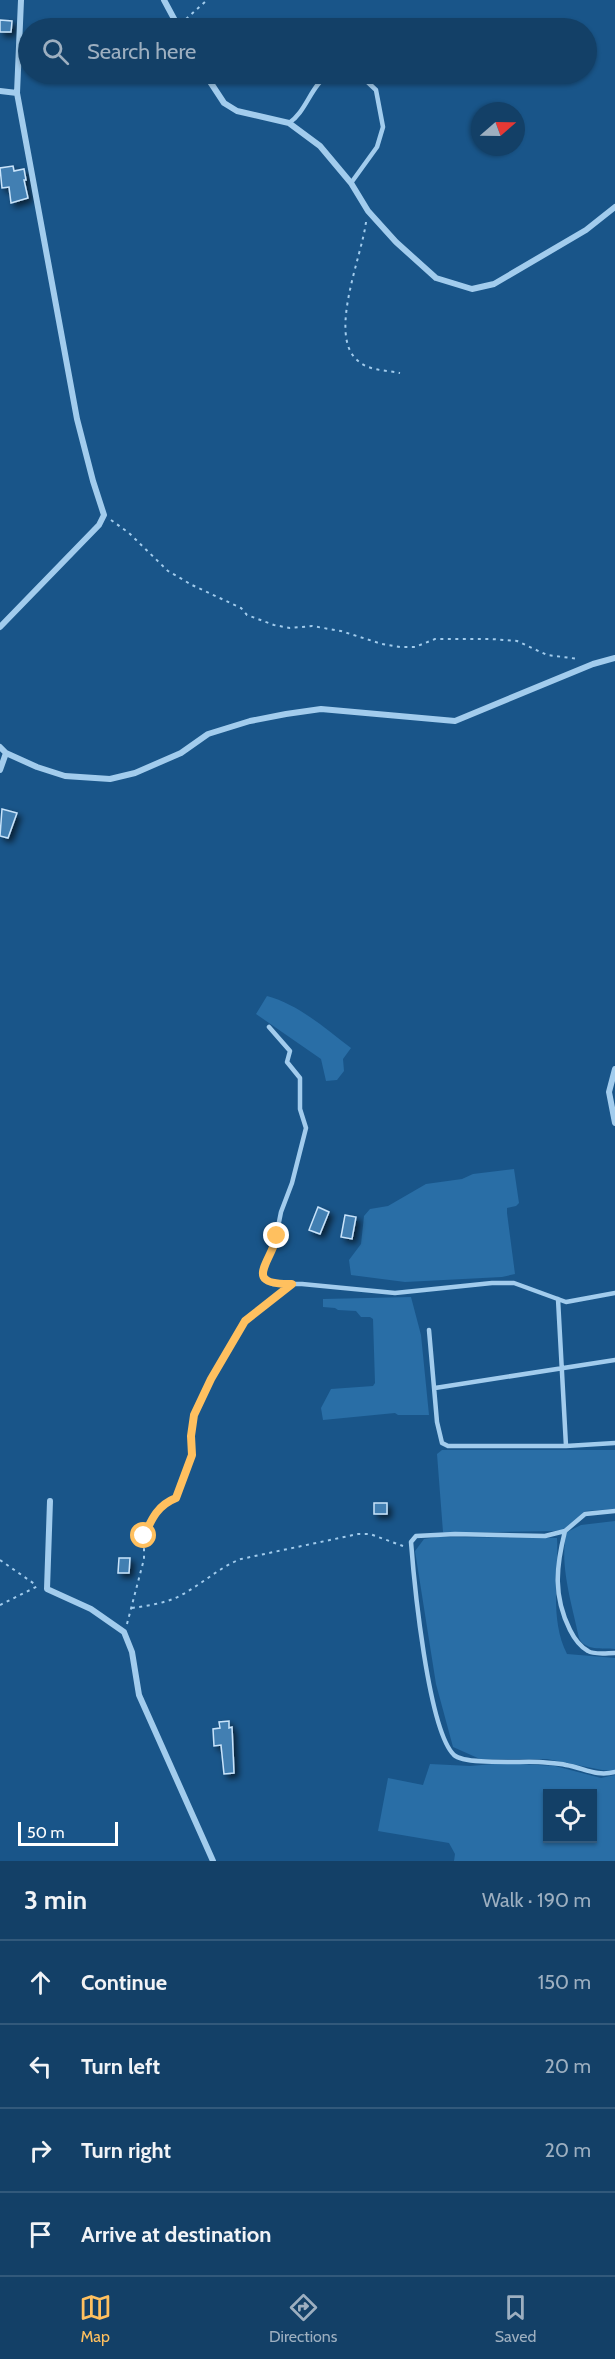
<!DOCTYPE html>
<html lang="en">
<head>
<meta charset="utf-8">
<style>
	:root { --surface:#134067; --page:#204b70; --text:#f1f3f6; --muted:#9dafc0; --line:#32597b; --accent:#ffc05f }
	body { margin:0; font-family:Cabin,sans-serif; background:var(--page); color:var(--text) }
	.controls { position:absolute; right:18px; bottom:18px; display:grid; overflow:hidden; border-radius:0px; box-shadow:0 2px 4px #0004 }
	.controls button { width:54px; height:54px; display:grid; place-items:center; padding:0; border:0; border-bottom:2px solid var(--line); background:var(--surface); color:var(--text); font:30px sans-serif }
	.compass { position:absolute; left:471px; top:102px; width:54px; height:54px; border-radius:50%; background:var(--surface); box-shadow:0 2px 4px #0004; rotate:70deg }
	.scale { position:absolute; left:18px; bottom:15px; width:100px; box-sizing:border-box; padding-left:6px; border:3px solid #fff; border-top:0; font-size:16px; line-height:21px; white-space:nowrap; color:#fff; -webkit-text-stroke:4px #195589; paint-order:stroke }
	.stop { position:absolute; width:18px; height:18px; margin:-14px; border:4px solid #ffc05f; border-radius:50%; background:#fff }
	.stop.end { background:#ffc05f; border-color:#fff; box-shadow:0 2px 6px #0008 }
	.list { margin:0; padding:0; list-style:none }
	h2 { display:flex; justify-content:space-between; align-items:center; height:78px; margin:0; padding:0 24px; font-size:26px }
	h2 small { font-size:20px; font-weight:400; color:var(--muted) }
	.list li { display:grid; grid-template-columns:39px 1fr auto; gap:18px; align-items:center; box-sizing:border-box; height:84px; padding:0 24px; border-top:2px solid var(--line) }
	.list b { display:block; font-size:22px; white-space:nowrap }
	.list em { font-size:20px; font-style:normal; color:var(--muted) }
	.icon { flex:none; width:33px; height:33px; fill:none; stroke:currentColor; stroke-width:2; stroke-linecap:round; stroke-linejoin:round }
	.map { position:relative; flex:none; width:615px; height:1861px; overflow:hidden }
	.search { position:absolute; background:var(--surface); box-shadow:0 2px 4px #0004; left:18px; right:18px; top:18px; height:66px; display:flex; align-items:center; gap:15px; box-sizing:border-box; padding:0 21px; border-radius:33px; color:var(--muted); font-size:22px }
	.sheet { height:414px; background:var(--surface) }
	nav { display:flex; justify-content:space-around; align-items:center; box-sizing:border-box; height:84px; border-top:2px solid var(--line); background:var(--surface); font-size:16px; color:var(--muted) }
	nav a { display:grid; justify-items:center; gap:3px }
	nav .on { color:var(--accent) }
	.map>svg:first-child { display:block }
</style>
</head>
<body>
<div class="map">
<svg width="615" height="1861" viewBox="0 0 615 1861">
	<defs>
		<filter id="shadow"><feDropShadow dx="4" dy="4" stdDeviation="3" flood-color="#0009"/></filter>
	</defs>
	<rect width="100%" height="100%" fill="#195589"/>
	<path fill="#296ea6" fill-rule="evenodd" d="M267 996C298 1004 326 1029 351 1048L343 1059 344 1071 337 1080 326 1081 321 1059 256 1014Z
		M514 1169 519 1203 516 1206 507 1208V1213L515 1274 502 1277 405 1282 351 1275 349 1260 361 1244 364 1216 370 1209 388 1206 426 1184 462 1179 473 1174Z
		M411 1297 421 1335 429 1415H398L395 1413 323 1420 321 1408 331 1389 373 1386 375 1383 373 1319 370 1317H361L356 1311 338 1310 335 1308 323 1307V1299Z
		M442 1450H615V1509L585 1511 563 1530 554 1531 445 1533 443 1532 437 1454Z
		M615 1521V1649C602 1648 585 1651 579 1638 573 1608 558 1562 567 1532L581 1525Z
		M437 1537 557 1538C559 1577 549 1618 567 1654L615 1658V1771L602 1770 547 1759H480L453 1747 436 1684 415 1551 424 1539Z
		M505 1763 555 1766 601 1778 615 1775V1861H454L455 1854 449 1843 378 1831 388 1778 423 1785 430 1764 470 1766ZM548 1794H592V1838H548Z"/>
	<path fill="#427fb2" stroke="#c8e3fa" stroke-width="1.5" filter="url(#shadow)" d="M0 20 12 21 11 32H0Z
		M13 166 14 171 24 169 26 180H24L28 198 11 203 9 187 2 188 0 168Z
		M2 809 17 813 8 838 0 836Z
		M318 1207 329 1212 320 1234 309 1230Z
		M345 1215 356 1217 352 1239 341 1237Z
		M374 1503H387V1514H374Z
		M119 1558H130L129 1573H118Z
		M229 1721V1728L232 1727 234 1773 224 1774 221 1745 214 1746 213 1729 220 1728 219 1722Z"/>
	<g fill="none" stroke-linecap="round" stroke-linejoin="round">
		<path stroke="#a2cced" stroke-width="2" stroke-dasharray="3 4.5" stroke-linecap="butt" d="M186 19 207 0
			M366 222C362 256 328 334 357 360 368 371 386 370 400 373
			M111 520 129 533 168 571 192 585 241 608 247 615 274 625 290 628 312 626 341 631 382 644 400 647H415L435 639H491L517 641 547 655 579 659
			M0 1560 36 1585
			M0 1605 38 1586
			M132 1608C145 1606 160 1604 173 1599 197 1589 217 1568 241 1559L358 1534H370L403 1546
			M127 1624 144 1559V1536L154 1514 166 1502 176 1498C182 1485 190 1470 192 1455 193 1441 189 1428 194 1414 202 1392 230 1339 245 1321 255 1310 269 1302 282 1294"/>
		<path stroke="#a2cced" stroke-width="4.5" d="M289 123C307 111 311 84 330 74
			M351 183 377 147 383 127 376 90 359 74
			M269 1027 290 1051 287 1062 300 1078V1109L306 1128 292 1183 281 1212 274 1247 263 1268 265 1280 273 1284H302L395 1293 492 1283H514L566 1302 615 1293
			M558 1299 566 1446
			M429 1330 437 1422 442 1443 448 1446H566L615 1443
			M435 1388 615 1360
			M615 1511 585 1514 565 1531 545 1536 455 1534 416 1536 411 1542C414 1581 428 1730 454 1755 465 1765 521 1761 539 1762 548 1763 558 1763 566 1765 584 1768 596 1777 615 1772
			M565 1531C556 1567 553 1596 570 1630 574 1638 579 1646 588 1651 594 1655 607 1653 615 1653"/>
		<path stroke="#a2cced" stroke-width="6" d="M164 0 179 28
			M205 74 224 103 237 111 289 123 320 146 351 183 368 211 396 242 436 278 472 289 494 284 586 230 615 207
			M0 91 17 93
			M0 627 99 525 104 515 93 481 77 419 17 93 21 0
			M0 747 6 753 37 767 65 776 110 779 135 773 181 753 208 734 250 721 286 714 321 709 455 721 593 664 615 658
			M0 770 6 753
			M615 1069 609 1092 615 1123
			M50 1501 47 1589 91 1609 124 1632 132 1652 139 1695 213 1861"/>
	</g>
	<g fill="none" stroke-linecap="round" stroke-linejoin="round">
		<path stroke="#ffc05f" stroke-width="8" d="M144 1536C152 1518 158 1505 176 1498L192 1455 191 1436 194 1415 211 1379 245 1321 292 1284C242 1285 270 1264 277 1236"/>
	</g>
</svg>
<div class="controls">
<button><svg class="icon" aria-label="locate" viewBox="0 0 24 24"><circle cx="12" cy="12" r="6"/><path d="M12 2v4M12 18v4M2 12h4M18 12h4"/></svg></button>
</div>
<svg class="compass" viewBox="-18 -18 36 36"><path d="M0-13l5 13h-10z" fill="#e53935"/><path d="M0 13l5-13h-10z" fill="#9dafc0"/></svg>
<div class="scale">50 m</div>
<div class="stop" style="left:144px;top:1536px"></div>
<div class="stop end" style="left:277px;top:1236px"></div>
<div class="search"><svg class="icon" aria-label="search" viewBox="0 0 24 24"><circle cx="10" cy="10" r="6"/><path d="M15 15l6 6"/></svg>Search here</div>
</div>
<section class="sheet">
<h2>3 min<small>Walk · 190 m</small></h2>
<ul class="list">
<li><svg class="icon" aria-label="ahead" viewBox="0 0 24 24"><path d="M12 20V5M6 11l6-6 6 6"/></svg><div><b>Continue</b></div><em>150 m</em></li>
<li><svg class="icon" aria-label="left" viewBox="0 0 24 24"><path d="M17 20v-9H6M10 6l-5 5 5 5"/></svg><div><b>Turn left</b></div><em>20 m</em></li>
<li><svg class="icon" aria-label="right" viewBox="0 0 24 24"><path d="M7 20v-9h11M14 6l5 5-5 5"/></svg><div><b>Turn right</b></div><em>20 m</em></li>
<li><svg class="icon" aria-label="arrive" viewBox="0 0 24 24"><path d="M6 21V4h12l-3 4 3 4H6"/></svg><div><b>Arrive at destination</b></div></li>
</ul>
</section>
<nav>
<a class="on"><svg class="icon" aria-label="map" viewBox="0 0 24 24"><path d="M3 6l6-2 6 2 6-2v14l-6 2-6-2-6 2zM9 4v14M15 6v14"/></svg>Map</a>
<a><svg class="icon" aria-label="directions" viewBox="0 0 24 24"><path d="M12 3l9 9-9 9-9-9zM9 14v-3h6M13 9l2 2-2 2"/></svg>Directions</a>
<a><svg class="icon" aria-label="saved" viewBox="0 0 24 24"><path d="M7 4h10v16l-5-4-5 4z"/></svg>Saved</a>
</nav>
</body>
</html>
